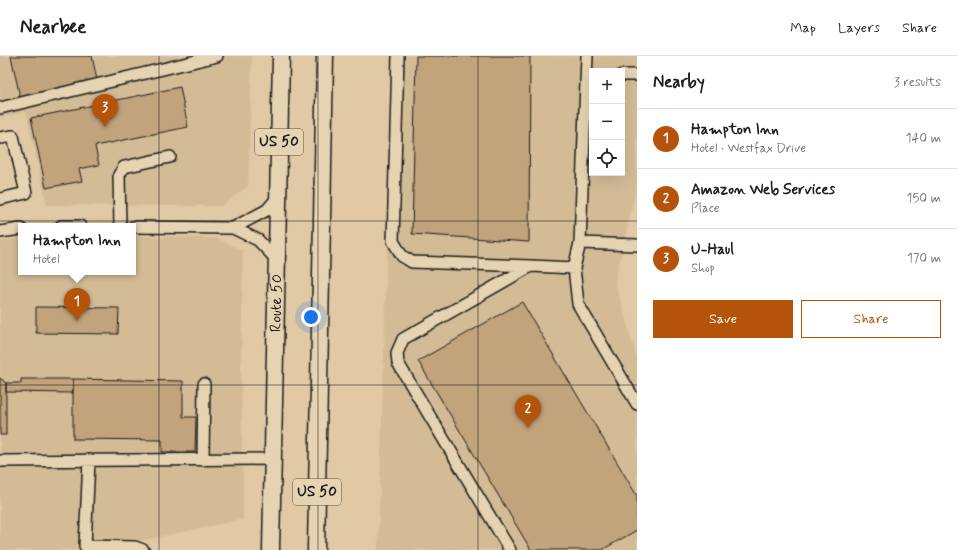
<!DOCTYPE html>
<html lang="en">
<head>
<meta charset="utf-8">
<style>
	:root { --surface:#fff; --page:#f6f6f6; --text:#202124; --muted:#757577; --line:#e0e0e0; --accent:#b45309 }
	body { margin:0; font-family:Mynerve,sans-serif; background:var(--page); color:var(--text) }
	.controls { position:absolute; right:12px; top:12px; display:grid; overflow:hidden; border-radius:0px; box-shadow:0 4px 16px #0002 }
	.controls button { width:36px; height:36px; display:grid; place-items:center; padding:0; border:0; border-bottom:1px solid var(--line); background:var(--surface); color:var(--text); font:20px sans-serif }
	.you { position:absolute; left:311px; top:261px; width:14px; height:14px; margin:-10px; border:3px solid #fff; border-radius:50%; background:#1a73e8; box-shadow:0 0 0 6px #1a73e833 }
	.badge { display:grid; place-items:center; width:26px; height:26px; border-radius:50%; background:var(--accent); color:#fff; font-size:13px; font-weight:700 }
	.pin { position:absolute; translate:-50% -33px; filter:drop-shadow(0 1px 2px #0008) }
	.pin::after { content:''; position:absolute; top:21px; width:14px; height:12px; background:inherit; clip-path:polygon(0 0,100% 0,50% 100%) }
	.popup { position:absolute; left:18px; top:167px; width:118px; height:52px; box-sizing:border-box; display:grid; place-content:center; border-radius:0px; background:var(--surface); filter:drop-shadow(0 1px 3px #0005); font-size:13px; white-space:nowrap; color:var(--muted) }
	.popup b { font-size:15px; color:var(--text) }
	.popup::after { content:''; position:absolute; left:50%; top:100%; margin-left:-8px; border:8px solid transparent; border-top-color:var(--surface) }
	.list { margin:0; padding:0; list-style:none }
	h2 { display:flex; justify-content:space-between; align-items:center; height:52px; margin:0; padding:0 16px; font-size:17px }
	h2 small { font-size:13px; font-weight:400; color:var(--muted) }
	.list li { display:grid; grid-template-columns:26px 1fr auto; gap:12px; align-items:center; box-sizing:border-box; height:60px; padding:0 16px; border-top:1px solid var(--line) }
	.list b { display:block; font-size:15px; white-space:nowrap }
	.list p { margin:0; font-size:13px; white-space:nowrap; color:var(--muted) }
	.list em { font-size:13px; font-style:normal; color:var(--muted) }
	.actions { display:flex; gap:8px; padding:12px 16px }
	.actions a { flex:1; padding:9px 0; border:1px solid var(--accent); border-radius:0px; text-align:center; font-size:14px; color:var(--accent) }
	.actions .main { background:var(--accent); color:#fff }
	.icon { flex:none; width:22px; height:22px; fill:none; stroke:currentColor; stroke-width:2; stroke-linecap:round; stroke-linejoin:round }
	.map { position:relative; flex:none; width:637px; height:494px; overflow:hidden }
	header { display:flex; align-items:center; gap:24px; box-sizing:border-box; height:56px; padding:0 20px; background:var(--surface); border-bottom:1px solid var(--line) }
	header strong { font-size:19px }
	nav { display:flex; gap:22px; margin-inline-start:auto; font-size:14px }
	main { display:flex }
	aside { flex:1; background:var(--surface) }
	.map>svg:first-child { display:block }
</style>
</head>
<body>
<header>
<strong>Nearbee</strong>
<nav><a>Map</a><a>Layers</a><a>Share</a></nav>
</header>
<main>
<div class="map">
<svg width="637" height="494" viewBox="0 0 637 494">
	<rect width="100%" height="100%" fill="#e0c9a4"/>
	<filter id="ink" filterUnits="userSpaceOnUse"><feTurbulence type="fractalNoise" baseFrequency=".025" numOctaves="2"/><feDisplacementMap in="SourceGraphic" scale="8" xChannelSelector="R" yChannelSelector="G"/><feConvolveMatrix kernelMatrix="1 2 1 2 8 2 1 2 1" color-interpolation-filters="sRGB"/></filter>
	<g filter="url(#ink)">
		<path fill="#d3bb96" fill-rule="evenodd" d="M0 0H252L248 130 221 150 47 149 26 56 0 62Z
			M393 0H637V129L615 225 637 303V494H378ZM592 15H622V117H592Z
			M133 180 217 182 243 195 241 314 243 463 140 485V494H0V185L21 183V216H133Z"/>
		<path fill="#c1a37b" stroke="#1c1c1c" d="M11 0H92L97 24 20 41Z
			M416 0H530L529 186 412 178Z
			M180 31 188 71 95 90 99 109 79 113 82 125 46 132 31 62Z
			M522 246 637 440V474L602 494H531L418 305Z
			M36 251 119 252 118 278 36 277Z
			M0 322 6 327V379H0Z
			M21 323H73V337L6 336V327H21Z
			M73 323 183 325V361H196L195 396H162V384L73 383Z"/>
		<g fill="none" stroke-linecap="round" stroke-linejoin="round">
			<defs>
				<path id="minor" d="M398 0 393 185 402 200 412 206 531 210
					M587 0 580 187 637 189
					M622 19H637
					M0 52 217 0
					M0 82 13 80 26 137 0 143
					M61 170H80
					M120 170 119 119 124 111 170 101
					M133 171 233 172 258 184 277 204
					M233 172 267 154 278 141
					M0 176 21 173
					M574 212 580 187
					M89 404 85 490 135 491 143 494
					M203 404 204 328
					M0 405 273 403
					M510 494 398 307 397 297 403 283 531 210 574 212 578 248 637 348"/>
				<g id="highway">
					<path id="s1" d="M271 494 281 0"/>
					<path d="M316 494 325 0"/>
				</g>
			</defs>
			<use href="#minor" stroke="#1c1c1c" stroke-width="14"/>
			<use href="#highway" stroke="#1c1c1c" stroke-width="19"/>
			<use href="#minor" stroke="#e5d3b1" stroke-width="11"/>
			<use href="#highway" stroke="#e5d3b1" stroke-width="16"/>
		</g>
	</g>
	<path fill="none" stroke="#1c1c1c" stroke-width="1" stroke-opacity="0.55" d="M159 0V494M318 0V494M478 0V494M0 165H637M0 329H637"/>
	<g text-anchor="middle" dominant-baseline="central" stroke-width="3" stroke-linejoin="round" paint-order="stroke">
		<g fill="#e5d3b1" stroke="#585349" stroke-width="1">
			<rect x="255" y="73" width="48" height="26" rx="3"/>
			<rect x="293" y="423" width="48" height="26" rx="3"/>
		</g>
		<g font-size="15" font-weight="bold" fill="#1c1c1c">
			<text x="279" y="86">US 50</text>
			<text x="317" y="436">US 50</text>
		</g>
		<g font-size="16" fill="#1c1c1c" stroke="#e5d3b1">
			<text stroke="none"><textPath href="#s1" startOffset="247">Route 50</textPath></text>
		</g>
	</g>
</svg>
<div class="controls">
<button>+</button>
<button>−</button>
<button><svg class="icon" aria-label="locate" viewBox="0 0 24 24"><circle cx="12" cy="12" r="6"/><path d="M12 2v4M12 18v4M2 12h4M18 12h4"/></svg></button>
</div>
<div class="you"></div>
<div class="pin badge" style="left:77px;top:265px">1</div>
<div class="popup"><b>Hampton Inn</b>Hotel</div>
<div class="pin badge" style="left:528px;top:372px">2</div>
<div class="pin badge" style="left:105px;top:71px">3</div>
</div>
<aside>
<h2>Nearby<small>3 results</small></h2>
<ul class="list">
<li><span class="badge">1</span><div><b>Hampton Inn</b><p>Hotel · Westfax Drive</p></div><em>140 m</em></li>
<li><span class="badge">2</span><div><b>Amazon Web Services</b><p>Place</p></div><em>150 m</em></li>
<li><span class="badge">3</span><div><b>U-Haul</b><p>Shop</p></div><em>170 m</em></li>
</ul>
<div class="actions"><a class="main">Save</a><a>Share</a></div>
</aside>
</main>
</body>
</html>
